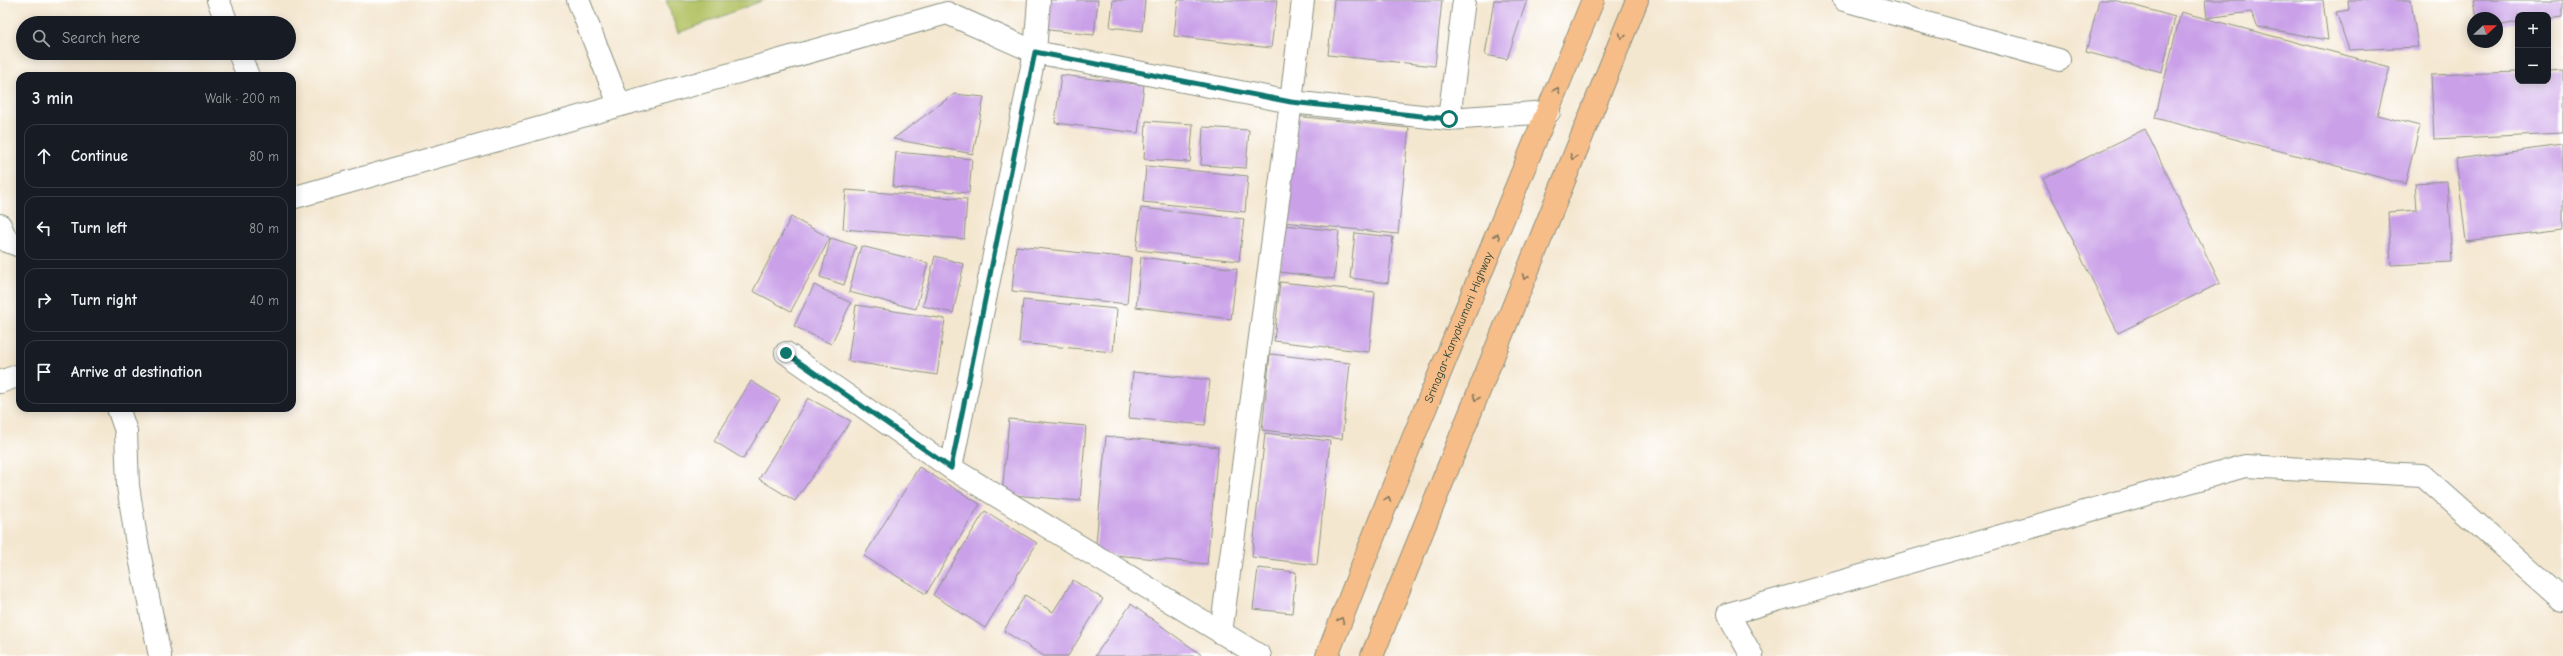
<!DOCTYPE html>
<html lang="en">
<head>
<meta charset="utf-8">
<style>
	:root { --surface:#171b24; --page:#242831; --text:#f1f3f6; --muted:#9ea1a6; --line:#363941 }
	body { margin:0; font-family:"Comic Neue",sans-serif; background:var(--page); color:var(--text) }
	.controls { position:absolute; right:12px; top:12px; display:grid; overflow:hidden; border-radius:8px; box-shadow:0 2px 10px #0003 }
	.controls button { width:36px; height:36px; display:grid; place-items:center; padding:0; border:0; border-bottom:1px solid var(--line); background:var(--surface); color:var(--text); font:20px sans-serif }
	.compass { position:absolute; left:2467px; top:12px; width:36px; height:36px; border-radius:50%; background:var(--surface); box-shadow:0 2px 10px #0003; rotate:68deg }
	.stop { position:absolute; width:12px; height:12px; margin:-9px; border:3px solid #0f766e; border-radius:50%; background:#fff }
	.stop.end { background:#0f766e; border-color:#fff; box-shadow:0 1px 4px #0008 }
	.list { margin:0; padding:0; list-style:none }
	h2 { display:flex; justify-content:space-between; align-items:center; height:52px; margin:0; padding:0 16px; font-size:17px }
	h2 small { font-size:13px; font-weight:400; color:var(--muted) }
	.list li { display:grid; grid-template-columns:26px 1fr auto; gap:12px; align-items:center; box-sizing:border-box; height:64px; margin:0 8px 8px; padding:0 8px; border:1px solid var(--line); border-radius:12px }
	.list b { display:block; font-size:15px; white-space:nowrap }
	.list em { font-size:13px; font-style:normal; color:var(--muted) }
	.icon { flex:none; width:22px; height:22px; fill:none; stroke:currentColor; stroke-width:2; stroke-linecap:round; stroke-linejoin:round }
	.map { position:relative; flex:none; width:2563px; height:656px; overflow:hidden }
	.search { position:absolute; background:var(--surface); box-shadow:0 2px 10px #0003; left:16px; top:16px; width:280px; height:44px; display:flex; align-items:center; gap:10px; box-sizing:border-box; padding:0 14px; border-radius:22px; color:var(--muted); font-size:15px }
	.panel { position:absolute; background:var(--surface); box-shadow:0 2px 10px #0003; left:16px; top:72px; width:280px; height:340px; border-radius:12px }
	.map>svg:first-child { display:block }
</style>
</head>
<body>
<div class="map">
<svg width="2563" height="656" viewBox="0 0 2563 656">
	<rect width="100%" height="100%" fill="#fff"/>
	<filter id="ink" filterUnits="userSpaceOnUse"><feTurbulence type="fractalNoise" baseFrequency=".025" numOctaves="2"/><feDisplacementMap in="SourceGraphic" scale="8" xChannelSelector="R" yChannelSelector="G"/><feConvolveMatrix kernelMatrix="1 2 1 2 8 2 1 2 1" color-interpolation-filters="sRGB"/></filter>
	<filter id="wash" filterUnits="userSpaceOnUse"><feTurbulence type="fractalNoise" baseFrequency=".012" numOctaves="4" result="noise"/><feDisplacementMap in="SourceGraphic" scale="16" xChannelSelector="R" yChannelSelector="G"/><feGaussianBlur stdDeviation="0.9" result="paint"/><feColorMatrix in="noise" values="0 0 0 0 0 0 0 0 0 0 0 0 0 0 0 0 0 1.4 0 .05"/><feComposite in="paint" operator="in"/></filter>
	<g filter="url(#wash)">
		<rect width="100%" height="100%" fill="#f4e7d0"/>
		<path fill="#b3c265" stroke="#69804c" d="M666 0H764L678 33Z"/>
		<g id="blocks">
			<path fill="#caa1e8" d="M1043 0H1098L1094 35 1040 29Z
				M1113 0H1145L1142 31 1110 27Z
				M1178 0H1277L1271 48 1174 36Z
				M1334 0H1442L1435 66 1328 55Z
				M1494 0H1527L1507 59 1485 55Z
				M2099 0H2114L2175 17 2162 72 2086 52Z
				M2205 0H2323L2328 40 2258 27 2251 12 2207 18Z
				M2348 0H2411L2418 47 2349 50 2336 12 2349 10Z
				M2474 0H2563V16L2548 18V15H2518V22L2497 26V18H2477Z
				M2181 12 2390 67 2377 115 2420 126 2405 184 2155 118Z
				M2563 70V133L2434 139 2431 75 2518 72V81H2548V71Z
				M1061 75 1144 85 1138 133 1055 123Z
				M954 94 984 97 973 154 893 139Z
				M1295 116 1409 128 1398 234 1284 222Z
				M1146 121 1193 124 1190 162 1144 159Z
				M1203 127 1249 130 1246 168 1201 165Z
				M2145 129 2220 283 2118 333 2043 179Z
				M2563 145V229L2466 241 2456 159Z
				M896 152 972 159 969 193 893 187Z
				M1146 166 1248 176 1245 212 1143 202Z
				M2447 181 2452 262 2391 265 2388 212 2417 210 2415 183Z
				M846 190 967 199 964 239 843 229Z
				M1141 208 1244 219 1239 261 1136 250Z
				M791 217 830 238 791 311 753 291Z
				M1285 225 1339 231 1334 279 1280 272Z
				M1355 233 1393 237 1388 283 1350 278Z
				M831 238 856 246 844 285 820 277Z
				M861 246 928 263 916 309 849 292Z
				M1016 246 1131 258 1127 304 1012 291Z
				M935 256 964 264 953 313 923 306Z
				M1141 257 1237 269 1231 319 1136 307Z
				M1280 282 1375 292 1369 352 1274 341Z
				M814 285 851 303 831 344 794 326Z
				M1023 300 1117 309 1113 352 1019 343Z
				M856 305 945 319 937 375 848 361Z
				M1270 354 1350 363 1342 439 1262 430Z
				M1133 372 1210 380 1205 425 1129 418Z
				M751 381 780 399 743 459 714 441Z
				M808 398 851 421 795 501 759 479Z
				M1009 419 1086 426 1080 501 1002 494Z
				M1265 433 1330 441 1317 565 1252 557Z
				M1106 436 1218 447 1207 564 1095 553Z
				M919 467 980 504 926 594 864 556Z
				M985 511 1037 543 985 628 933 595Z
				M1258 568 1296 572 1292 613 1253 609Z
				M1073 580 1103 599 1068 656H1044L1004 631 1025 595 1053 612Z
				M1131 604 1203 656H1095Z"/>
		</g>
	</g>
	<g filter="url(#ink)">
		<use href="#blocks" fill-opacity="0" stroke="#8a9282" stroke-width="1"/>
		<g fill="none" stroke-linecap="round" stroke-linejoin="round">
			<defs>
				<path id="service" d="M218 0 227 23
					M578 0 619 104
					M1844 0 2059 60
					M239 53 248 76
					M292 198 947 13 1035 52
					M0 225 7 241 20 246
					M0 382 20 375
					M118 408 126 431 128 486 136 538 160 656
					M1752 656 1728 614 2245 466 2422 475 2563 600"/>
				<path id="minor" d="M1303 0 1291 102 1449 119
					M1464 0 1449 119 1549 112
					M1035 52 1291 102 1221 633
					M786 353 951 468 1260 656
					M951 468 1035 52 1039 0"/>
				<g id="trunk">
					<path id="s1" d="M1327 656 1391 492 1593 0"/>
					<path d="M1372 656 1637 0"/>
				</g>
			</defs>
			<use href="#service" stroke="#8a9282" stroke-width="24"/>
			<use href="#minor" stroke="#8a9282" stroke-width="24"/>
			<use href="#trunk" stroke="#8a9282" stroke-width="24"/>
			<use href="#service" stroke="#fff" stroke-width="22"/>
			<use href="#minor" stroke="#fff" stroke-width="22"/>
			<use href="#trunk" stroke="#f7bd88" stroke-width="22"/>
		</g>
		<defs><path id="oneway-chevron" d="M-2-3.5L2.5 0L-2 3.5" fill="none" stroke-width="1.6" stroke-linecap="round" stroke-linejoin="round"/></defs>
		<g stroke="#80775a">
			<use href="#oneway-chevron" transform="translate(1622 36) rotate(112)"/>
			<use href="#oneway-chevron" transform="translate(1557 90) rotate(-68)"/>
			<use href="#oneway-chevron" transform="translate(1573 157) rotate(112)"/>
			<use href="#oneway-chevron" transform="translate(1497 236) rotate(-67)"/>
			<use href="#oneway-chevron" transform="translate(1525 277) rotate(112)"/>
			<use href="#oneway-chevron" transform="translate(1476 398) rotate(112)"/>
			<use href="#oneway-chevron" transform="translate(1388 499) rotate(-69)"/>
			<use href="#oneway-chevron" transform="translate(1341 620) rotate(-69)"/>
		</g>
	</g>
	<g fill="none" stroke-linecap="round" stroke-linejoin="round" filter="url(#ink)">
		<path stroke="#0f766e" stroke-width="5" d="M786 353 951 468 1035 52 1291 102 1449 119"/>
	</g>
	<g text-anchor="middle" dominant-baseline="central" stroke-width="3.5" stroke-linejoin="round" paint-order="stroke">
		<g font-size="12" fill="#1f3d34" stroke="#fff">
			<text stroke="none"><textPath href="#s1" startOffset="354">Srinagar-Kanyakumari Highway</textPath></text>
		</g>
	</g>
</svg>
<div class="controls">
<button>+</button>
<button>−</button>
</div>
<svg class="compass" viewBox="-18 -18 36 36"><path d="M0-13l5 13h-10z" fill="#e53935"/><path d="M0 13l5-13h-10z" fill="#9ea1a6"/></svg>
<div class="stop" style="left:1449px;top:119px"></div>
<div class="stop end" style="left:786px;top:353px"></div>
<div class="search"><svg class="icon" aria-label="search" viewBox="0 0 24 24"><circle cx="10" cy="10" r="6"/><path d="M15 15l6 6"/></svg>Search here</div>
<section class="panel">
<h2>3 min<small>Walk · 200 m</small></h2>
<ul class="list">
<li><svg class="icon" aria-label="ahead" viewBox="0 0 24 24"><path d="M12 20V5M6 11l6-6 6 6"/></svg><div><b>Continue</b></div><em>80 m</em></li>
<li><svg class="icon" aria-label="left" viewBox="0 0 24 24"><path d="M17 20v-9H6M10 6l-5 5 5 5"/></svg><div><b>Turn left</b></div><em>80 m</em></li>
<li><svg class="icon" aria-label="right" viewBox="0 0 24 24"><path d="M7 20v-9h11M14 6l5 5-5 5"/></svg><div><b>Turn right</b></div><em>40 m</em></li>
<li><svg class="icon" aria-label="arrive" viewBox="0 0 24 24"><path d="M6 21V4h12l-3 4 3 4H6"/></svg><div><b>Arrive at destination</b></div></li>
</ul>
</section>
</div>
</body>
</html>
